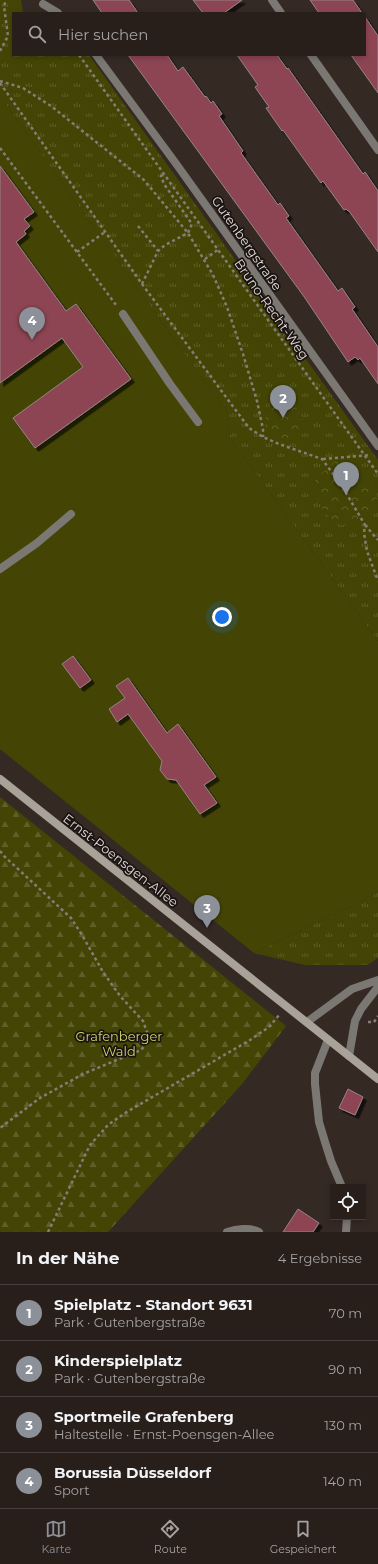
<!DOCTYPE html>
<html lang="de">
<head>
<meta charset="utf-8">
<style>
	:root { --surface:#281f1b; --page:#342c28; --text:#f1f3f6; --muted:#a5a2a3; --line:#443d3a; --accent:#8c9099 }
	body { margin:0; font-family:Montserrat,sans-serif; background:var(--page); color:var(--text) }
	.controls { position:absolute; right:12px; bottom:12px; display:grid; overflow:hidden; border-radius:0px; box-shadow:0 2px 6px #0003 }
	.controls button { width:36px; height:36px; display:grid; place-items:center; padding:0; border:0; border-bottom:1px solid var(--line); background:var(--surface); color:var(--text); font:20px sans-serif }
	.you { position:absolute; left:222px; top:617px; width:14px; height:14px; margin:-10px; border:3px solid #fff; border-radius:50%; background:#1a73e8; box-shadow:0 0 0 6px #1a73e833 }
	.badge { display:grid; place-items:center; width:26px; height:26px; border-radius:50%; background:var(--accent); color:#fff; font-size:13px; font-weight:700 }
	.pin { position:absolute; translate:-50% -33px; filter:drop-shadow(0 1px 2px #0008) }
	.pin::after { content:''; position:absolute; top:21px; width:14px; height:12px; background:inherit; clip-path:polygon(0 0,100% 0,50% 100%) }
	.list { margin:0; padding:0; list-style:none }
	h2 { display:flex; justify-content:space-between; align-items:center; height:52px; margin:0; padding:0 16px; font-size:17px }
	h2 small { font-size:13px; font-weight:400; color:var(--muted) }
	.list li { display:grid; grid-template-columns:26px 1fr auto; gap:12px; align-items:center; box-sizing:border-box; height:56px; padding:0 16px; border-top:1px solid var(--line) }
	.list b { display:block; font-size:15px; white-space:nowrap }
	.list p { margin:0; font-size:13px; white-space:nowrap; color:var(--muted) }
	.list em { font-size:13px; font-style:normal; color:var(--muted) }
	.icon { flex:none; width:22px; height:22px; fill:none; stroke:currentColor; stroke-width:2; stroke-linecap:round; stroke-linejoin:round }
	.map { position:relative; flex:none; width:378px; height:1232px; overflow:hidden }
	.search { position:absolute; background:var(--surface); box-shadow:0 2px 6px #0003; left:12px; right:12px; top:12px; height:44px; display:flex; align-items:center; gap:10px; box-sizing:border-box; padding:0 14px; border-radius:0px; color:var(--muted); font-size:15px }
	.sheet { height:276px; background:var(--surface) }
	nav { display:flex; justify-content:space-around; align-items:center; box-sizing:border-box; height:56px; border-top:1px solid var(--line); background:var(--surface); font-size:11px; color:var(--muted) }
	nav a { display:grid; justify-items:center; gap:2px }
	nav .on { color:var(--accent) }
	.map>svg:first-child { display:block }
</style>
</head>
<body>
<div class="map">
<svg width="378" height="1232" viewBox="0 0 378 1232">
	<defs>
		<pattern id="grass-tufts" width="24" height="20" patternUnits="userSpaceOnUse"><rect width="24" height="20" fill="#444505"/><path d="M3 7l-1-3M5 7V3M7 7l1-3M15 17l-1-3M17 17v-4M19 17l1-3" fill="none" stroke="#5f5f29"/></pattern>
		<pattern id="forest-firs" width="22" height="20" patternUnits="userSpaceOnUse"><rect width="22" height="20" fill="#444505"/><path d="M5 1l3.5 6h-7zM16 11l3.5 6h-7z" fill="#5f5f29"/></pattern>
		<pattern id="park-crowns" width="20" height="18" patternUnits="userSpaceOnUse"><rect width="20" height="18" fill="#444505"/><path d="M2 6a3 3 0 1 1 6 0M12 15a3 3 0 1 1 6 0" fill="none" stroke="#5f5f29"/></pattern>
		<filter id="shadow"><feDropShadow dx="3.5" dy="3.5" stdDeviation="0" flood-color="#0009"/></filter>
	</defs>
	<rect width="100%" height="100%" fill="#352924"/>
	<path fill="url(#grass-tufts)" d="M0 0H21L23 13H13V55H89L378 460V641L230 438 226 408 211 391 0 96Z
		M378 892V958L367 965H305L254 953 356 904Z"/>
	<path fill="url(#forest-firs)" d="M0 797 286 1026 242 1084 108 1232H0Z"/>
	<path fill="url(#park-crowns)" d="M279 400 294 401 299 416 307 424C297 438 294 439 277 440L264 421 271 404Z
		M335 461H344L355 475 370 479C373 484 377 490 377 496 377 505 370 511 363 515 358 519 353 524 347 525 328 529 317 498 312 484L321 474Z"/>
	<path fill="#444505" d="M0 96 211 391 226 408 230 438 378 641V892L356 904 254 953 0 749Z"/>
	<path fill="#8d4453" stroke="#958486" filter="url(#shadow)" d="M93 0H129L138 13H102Z
		M193 0H242L224 13H203Z
		M310 0H353L362 13H319Z
		M365 17 378 36V93L351 55H365Z
		M128 55H167L178 71 183 67 205 97 206 96 211 103 213 101 222 114 219 116 243 151 241 153 278 205 280 203 289 216 286 218 338 291 342 288 355 307 352 309 378 347V384L360 358 358 360 355 357 348 362 305 298Z
		M237 55H277L287 69 288 68 363 174 365 172 378 191V252L349 211H348L346 209 344 210 323 181 321 183 283 130 282 131 266 108 269 107 255 87 258 85Z
		M0 166 34 212 24 219 30 226 24 231 26 234 16 242 66 311 76 304 131 379 35 448 13 418 83 367 62 338 0 383Z
		M73 656 91 680 80 688 62 664Z
		M128 678 167 733 178 724 216 777 204 785 217 803 200 814 176 780 167 779 160 770 162 761 128 714 117 722 109 709 125 698 116 686Z
		M348 1089 363 1097 355 1115 339 1108Z
		M298 1209 319 1223 313 1232H283Z"/>
	<g fill="none" stroke-linecap="round" stroke-linejoin="round">
		<path stroke="#877c78" stroke-width="2.5" stroke-dasharray="3 3" stroke-linecap="butt" d="M0 51 8 36 4 6 6 0
			M79 55 378 474
			M0 81 23 88 51 106 144 180 188 233 213 275 227 307 243 354 257 401 263 429V437
			M0 83 142 284 249 428 263 437 279 444 322 459 342 486 365 525 364 533 367 551 378 581
			M0 148 116 305
			M138 226 158 251
			M77 252 105 232
			M205 259 219 249
			M142 284 158 251 165 245 188 233 192 224 164 184 161 176 165 173
			M323 459 370 455
			M365 525 378 540
			M0 851 4 856 71 918 82 935 103 972 120 996 143 1021 147 1032V1043L141 1050 83 1074 40 1098 0 1128
			M368 1022H374L378 1016
			M48 1232 90 1145 108 1125 125 1113 250 1040 269 1027 280 1014"/>
		<path stroke="#7b7772" stroke-width="8" d="M123 314 170 384 198 422
			M0 569 37 543 71 514
			M328 1040 315 1073V1084L319 1122 325 1142 331 1161 342 1187
			M227 1232C236 1229 250 1227 259 1232
			M346 1232 347 1217"/>
		<path stroke="#7b7772" stroke-width="8" d="M272 0 281 13
			M43 4 58 13
			M96 55 177 165 378 446
			M311 55 378 150
			M307 1022 352 989 378 980
			M349 1056 355 1021 361 1009 378 987"/>
		<path stroke="#a8a299" stroke-width="8" d="M0 779 378 1079"/>
	</g>
	<g text-anchor="middle" dominant-baseline="central" stroke-width="3.5" stroke-linejoin="round" paint-order="stroke">
		<g font-size="13" fill="#e1d8d5" stroke="#191311">
			<text transform="translate(247 243) rotate(55)">Gutenbergstraße</text>
			<text transform="translate(272 309) rotate(55)">Bruno-Recht-Weg</text>
			<text transform="translate(121 860) rotate(38)">Ernst-Poensgen-Allee</text>
		</g>
		<g font-size="13" fill="#cfd267" stroke="#191311">
			<text x="119" y="1036">Grafenberger<tspan x="119" dy="15">Wald</tspan></text>
		</g>
	</g>
</svg>
<div class="controls">
<button><svg class="icon" aria-label="locate" viewBox="0 0 24 24"><circle cx="12" cy="12" r="6"/><path d="M12 2v4M12 18v4M2 12h4M18 12h4"/></svg></button>
</div>
<div class="you"></div>
<div class="pin badge" style="left:346px;top:495px">1</div>
<div class="pin badge" style="left:283px;top:418px">2</div>
<div class="pin badge" style="left:207px;top:928px">3</div>
<div class="pin badge" style="left:32px;top:340px">4</div>
<div class="search"><svg class="icon" aria-label="search" viewBox="0 0 24 24"><circle cx="10" cy="10" r="6"/><path d="M15 15l6 6"/></svg>Hier suchen</div>
</div>
<section class="sheet">
<h2>In der Nähe<small>4 Ergebnisse</small></h2>
<ul class="list">
<li><span class="badge">1</span><div><b>Spielplatz - Standort 9631</b><p>Park · Gutenbergstraße</p></div><em>70 m</em></li>
<li><span class="badge">2</span><div><b>Kinderspielplatz</b><p>Park · Gutenbergstraße</p></div><em>90 m</em></li>
<li><span class="badge">3</span><div><b>Sportmeile Grafenberg</b><p>Haltestelle · Ernst-Poensgen-Allee</p></div><em>130 m</em></li>
<li><span class="badge">4</span><div><b>Borussia Düsseldorf</b><p>Sport</p></div><em>140 m</em></li>
</ul>
</section>
<nav>
<a class="on"><svg class="icon" aria-label="map" viewBox="0 0 24 24"><path d="M3 6l6-2 6 2 6-2v14l-6 2-6-2-6 2zM9 4v14M15 6v14"/></svg>Karte</a>
<a><svg class="icon" aria-label="directions" viewBox="0 0 24 24"><path d="M12 3l9 9-9 9-9-9zM9 14v-3h6M13 9l2 2-2 2"/></svg>Route</a>
<a><svg class="icon" aria-label="saved" viewBox="0 0 24 24"><path d="M7 4h10v16l-5-4-5 4z"/></svg>Gespeichert</a>
</nav>
</body>
</html>
